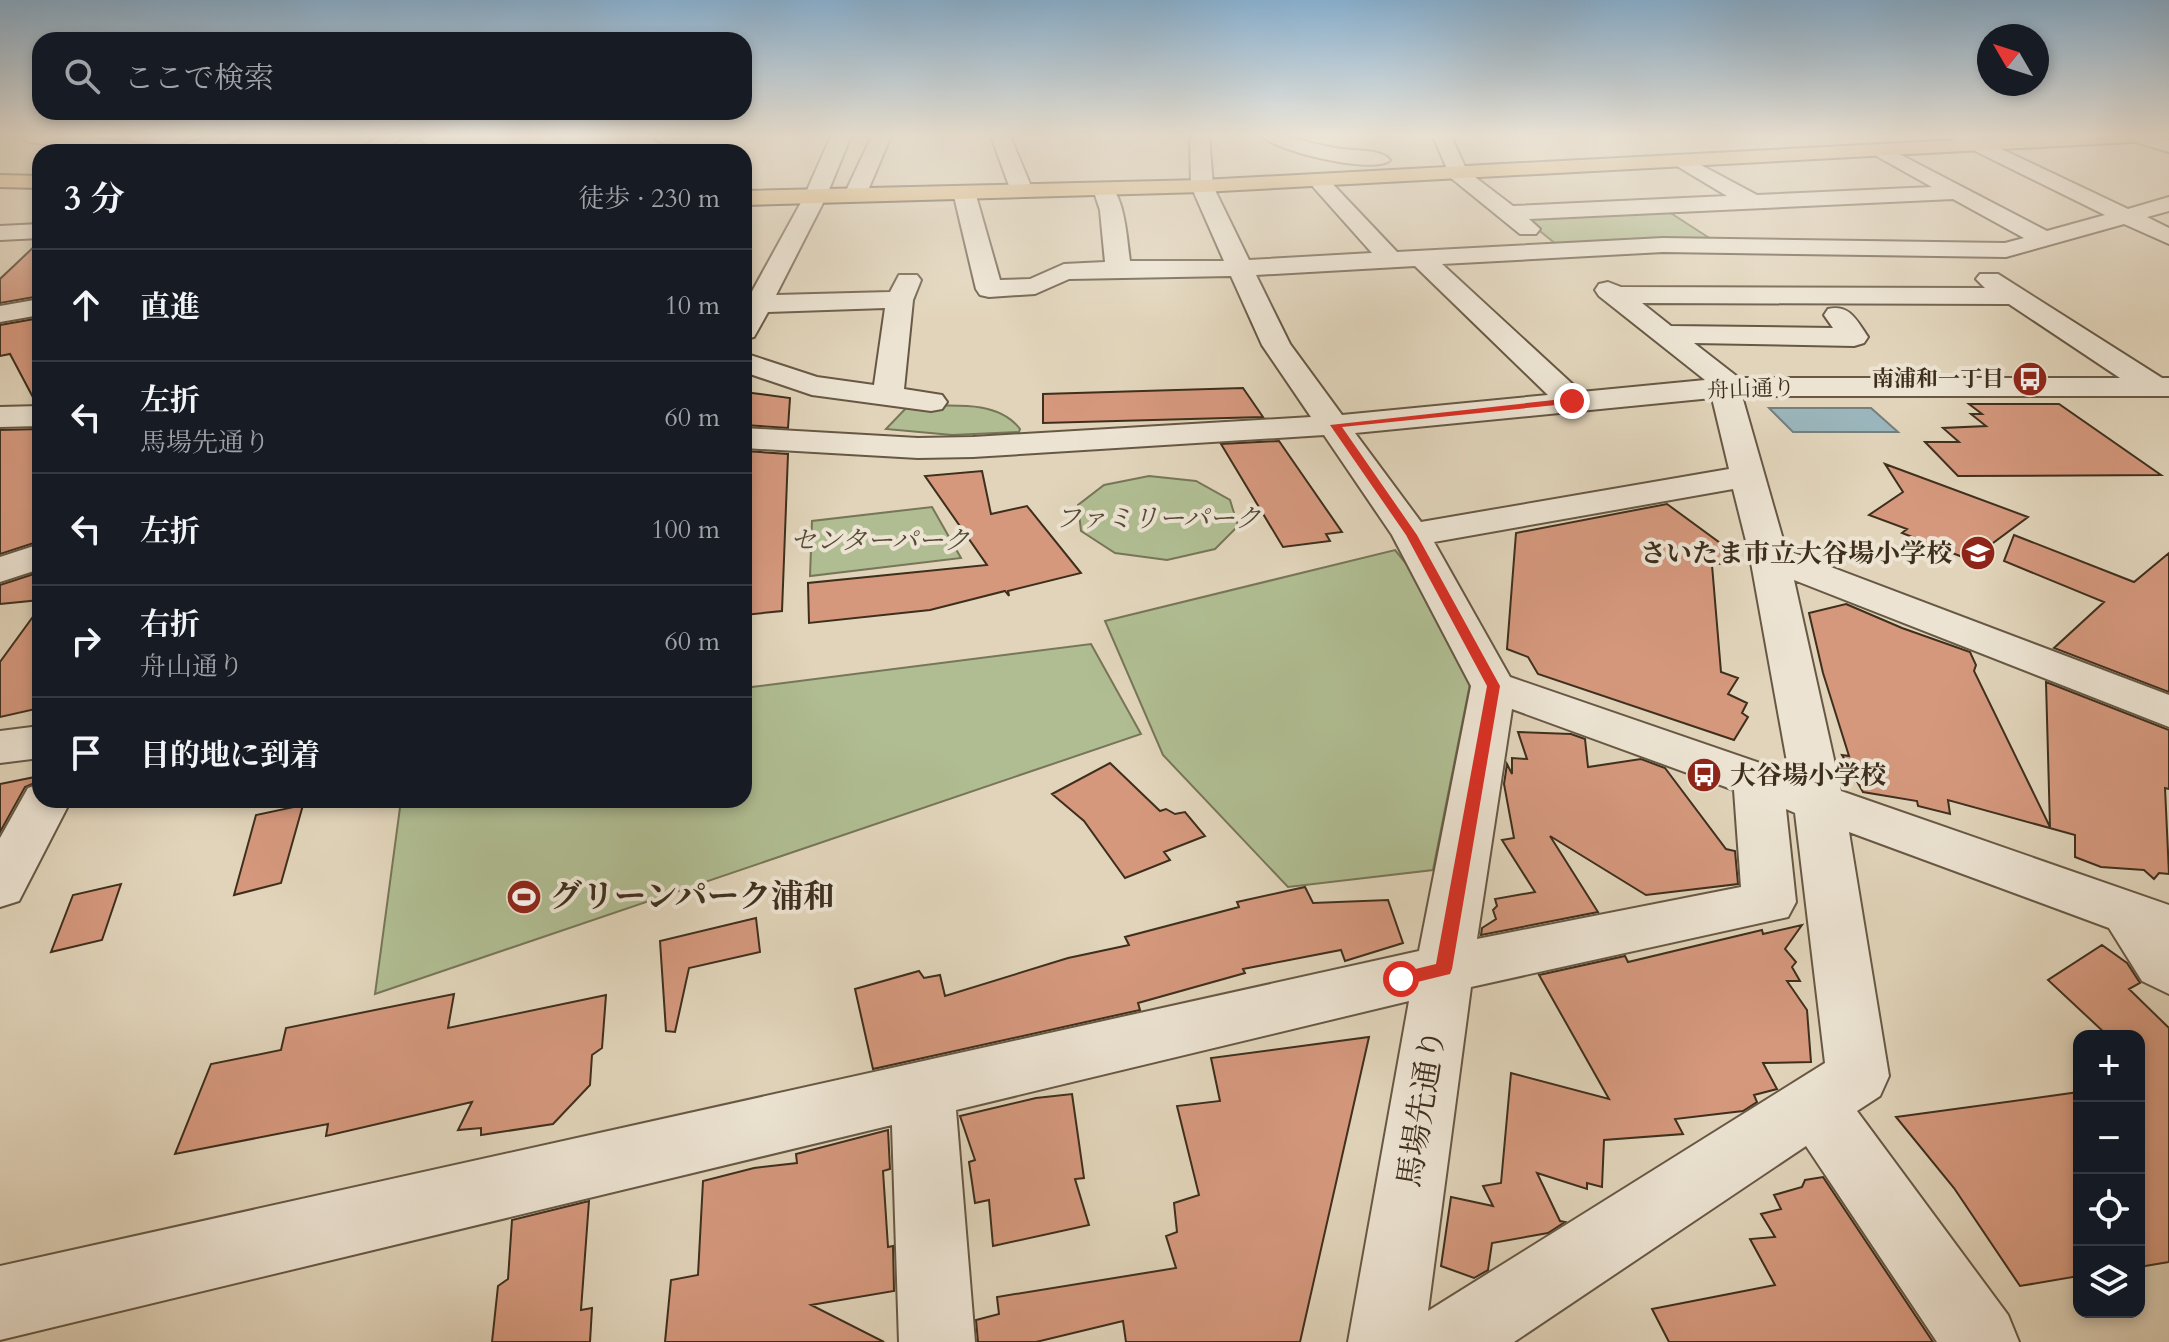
<!DOCTYPE html>
<html lang="ja">
<head>
<meta charset="utf-8">
<style>
	:root { --surface:#171b24; --page:#242831; --text:#f1f3f6; --muted:#9ea1a6; --line:#363941 }
	body { margin:0; font-family:Cardo,"Noto Serif JP",serif; background:var(--page); color:var(--text) }
	.controls { position:absolute; right:24px; bottom:24px; display:grid; overflow:hidden; border-radius:16px; box-shadow:0 4px 12px #0003 }
	.controls button { width:72px; height:72px; display:grid; place-items:center; padding:0; border:0; border-bottom:2px solid var(--line); background:var(--surface); color:var(--text); font:40px sans-serif }
	.compass { position:absolute; left:1977px; top:24px; width:72px; height:72px; border-radius:50%; background:var(--surface); box-shadow:0 4px 12px #0003; rotate:309deg }
	.stop { position:absolute; width:24px; height:24px; margin:-18px; border:6px solid #d93025; border-radius:50%; background:#fff }
	.stop.end { background:#d93025; border-color:#fff; box-shadow:0 2px 8px #0008 }
	.list { margin:0; padding:0; list-style:none }
	h2 { display:flex; justify-content:space-between; align-items:center; height:104px; margin:0; padding:0 32px; font-size:34px }
	h2 small { font-size:26px; font-weight:400; color:var(--muted) }
	.list li { display:grid; grid-template-columns:52px 1fr auto; gap:24px; align-items:center; box-sizing:border-box; height:112px; padding:0 32px; border-top:2px solid var(--line) }
	.list b { display:block; font-size:30px; white-space:nowrap }
	.list p { margin:0; font-size:26px; white-space:nowrap; color:var(--muted) }
	.list em { font-size:26px; font-style:normal; color:var(--muted) }
	.icon { flex:none; width:44px; height:44px; fill:none; stroke:currentColor; stroke-width:2; stroke-linecap:round; stroke-linejoin:round }
	.map { position:relative; flex:none; width:2169px; height:1342px; overflow:hidden }
	.search { position:absolute; background:var(--surface); box-shadow:0 4px 12px #0003; left:32px; top:32px; width:720px; height:88px; display:flex; align-items:center; gap:20px; box-sizing:border-box; padding:0 28px; border-radius:24px; color:var(--muted); font-size:30px }
	.panel { position:absolute; background:var(--surface); box-shadow:0 4px 12px #0003; left:32px; top:144px; width:720px; height:664px; border-radius:24px }
	.map>svg:first-child { display:block }
</style>
</head>
<body>
<div class="map">
<svg width="2169" height="1342" viewBox="0 0 2169 1342">
	<rect width="100%" height="100%" fill="#e1d4ba"/>
	<filter id="stains"><feTurbulence type="fractalNoise" baseFrequency=".0025" numOctaves="4"/><feColorMatrix values="0 0 0 0 .2 0 0 0 0 .09 0 0 0 0 .02 0 0 0 .5 -.17"/></filter>
	<radialGradient id="worn" r=".72"><stop offset=".6" stop-color="#630" stop-opacity="0"/><stop offset="1" stop-color="#630" stop-opacity=".3"/></radialGradient>
	<path fill="#b0bd92" stroke="#777658" stroke-width="2" d="M1666 210 1714 241 1557 245 1524 218Z
		M908 406C944 407 996 397 1020 429L1019 432 952 435 886 429Z
		M1149 476 1196 481 1230 500 1238 526 1215 549 1167 560 1115 553 1081 531 1078 505 1104 485Z
		M932 507 961 558 810 576 812 521Z
		M1395 550 1457 626 1470 684 1433 870 1288 887 1163 755 1105 621Z
		M1091 644 1141 734 375 994 401 800H744V688Z"/>
	<path fill="#9ab5bb" stroke="#757f7c" stroke-width="2" d="M1769 408H1871L1898 432H1793Z"/>
	<path fill="#d5987d" stroke="#3e2f1d" stroke-width="2" d="M40 241V296L0 303V279Z
		M40 318V403H36L10 354 0 356V325Z
		M1243 388 1263 417 1043 423V394Z
		M744 392 790 398 788 428 744 425Z
		M1969 404H2059L2161 475 1958 476 1925 442H1959L1943 428 1986 426 1971 414H1982Z
		M40 429V541L0 554V430Z
		M1279 441 1342 532 1326 534 1330 541 1283 547 1221 444Z
		M744 451 788 454 782 611 744 615Z
		M1885 464 2028 517 1970 560 1902 533 1907 529 1869 515 1903 492Z
		M982 471 991 514 1027 506 1081 573 1008 591 1009 596 1005 591 930 610 809 623 808 583 987 565 925 476Z
		M1667 504 1727 548 1722 550 1737 561 1712 565 1721 672 1738 678 1728 694 1747 703 1742 713 1748 717 1734 740 1538 674 1528 657 1507 649 1516 533Z
		M2014 535 2134 582 2169 553V692L2054 648 2104 602 2004 561Z
		M40 572V600L0 604V585Z
		M1846 604 1902 628 1970 652 1976 665 1974 671 2050 827 2046 682 2169 730V789L2165 788 2169 874 2159 873 2154 879 2144 870 2101 867 2075 857V835L1948 800 1950 814 1918 806 1917 801 1863 792 1842 755 1849 756 1823 673 1809 613Z
		M40 607V708L0 717V662Z
		M1518 732 1571 734 1585 739 1588 767 1641 759 1665 768 1726 849 1735 851 1738 884 1646 895 1550 836 1598 912 1481 935 1482 928 1496 919 1493 910 1497 906 1495 899 1535 892 1502 840 1514 838 1504 784 1507 764 1512 774V758L1527 759Z
		M1110 763 1160 811 1166 809 1175 814 1185 812 1205 836 1164 852 1170 860 1125 878 1084 821 1052 794Z
		M40 776 37 782 25 787 0 832V784Z
		M303 805 281 883 234 895 256 815Z
		M121 884 102 940 51 952 73 895Z
		M1305 887 1313 903 1388 900 1403 943 1345 961 1341 950 1243 969 1245 973 1138 1003 1140 1010 873 1069 855 989 919 971 924 978 940 975 945 996 1068 958 1129 945 1125 937 1239 907 1237 902Z
		M756 918 760 952 689 968 675 1032 666 1031 660 941Z
		M1802 925 1785 949 1796 962 1792 967 1800 981H1787L1807 1010 1811 1062 1763 1063 1777 1089 1754 1095 1757 1102 1743 1111 1675 1119 1683 1134 1604 1140 1602 1187 1587 1183V1189L1537 1173 1560 1221 1565 1222 1548 1233 1492 1243 1488 1270 1474 1278 1441 1266 1451 1197 1493 1206 1483 1186 1501 1183 1511 1073 1609 1099 1539 975 1625 956 1628 962 1762 930 1763 934Z
		M2102 945 2127 963 2140 983 2129 989 2169 1028V1262L2139 1267V1084H2143L2139 1079V1036H2108L2048 980Z
		M454 994 448 1028 606 995 602 1048 592 1055 590 1085 553 1124 481 1135V1128L458 1130 472 1102 326 1136 328 1124 175 1154 211 1064 281 1050 286 1028Z
		M1369 1037 1300 1342H1126L1123 1321 1036 1342H978L976 1320 999 1314 997 1297 1176 1268 1166 1236 1177 1232 1174 1203 1199 1195 1177 1106 1220 1101 1211 1058Z
		M2079 1092V1276L2020 1286 1954 1188 1896 1117Z
		M1072 1094 1084 1178 1075 1179 1089 1225 993 1246 989 1200 975 1203 969 1162 975 1160 960 1116 1036 1098Z
		M888 1130 890 1169 883 1171 888 1247 893 1246 894 1291 811 1305 884 1342H665L671 1280 698 1275 703 1181 754 1168 797 1163 796 1154Z
		M1823 1177 1933 1342H1669L1652 1309 1775 1285 1750 1239 1775 1237 1761 1214 1781 1209 1774 1195 1802 1187 1805 1180Z
		M589 1201 581 1310 592 1308 590 1342H492L498 1286 508 1279 512 1220Z"/>
	<g fill="none" stroke-linecap="round" stroke-linejoin="round">
		<defs>
			<path id="minor" d="M19 136H72L159 146 168 151 171 148 212 136H241L238 140 199 152H112L29 142Z
				M381 136H405L380 152H355Z
				M416 136H655L653 140C665 150 682 141 693 152H644L637 146 521 143 504 152H479L483 147C462 149 432 153 416 136Z
				M831 136H851L826 197 776 295 890 292 899 275H917L921 280 913 300 904 389 942 395 947 402 942 409 931 411 812 395 744 372V353L817 377 874 385 885 308 768 312 754 337 744 339V306L804 197Z
				M872 136H891L866 195 863 200H847L844 195Z
				M991 136H1010L1033 191 1030 196 1022 197 1011 191Z
				M1190 136H1209L1213 186 1249 260 1372 253 1307 180 1318 174 1325 176 1397 252 1663 238 2005 243 2024 238 1953 199 1529 219 1540 229 1536 234H1520L1451 178 1433 136H1451L1467 171 1513 206 1727 196 1677 166 1674 162 1684 156 1757 195 1932 187 1873 154 1870 150 1880 144 2047 231 2105 215 1953 140 1951 136H1974L2128 209 2169 197V211L2147 217 2169 228V244L2124 224 2006 257 1663 252 1442 264 1581 392 1705 380 1599 296 1595 290 1599 284 1608 282 1621 287 1985 288 1976 279 1980 274H1998L2162 378H2169V396H1742L1786 550 2169 695V727L1794 580 1841 791 2169 905V994L2142 981 2109 928 1849 832 1889 1076 1880 1096 1857 1111 2008 1315 2019 1342H1937L1806 1146 1514 1342H1348L1409 1001 956 1110 975 1342H899L892 1125 0 1340V1266L1419 951 1471 686 1392 535 1324 435 973 457 918 458 744 448V428L918 438 973 437 1311 417 1262 345 1231 276 1069 279 1035 294 989 297 980 295 976 289 953 192 964 186 975 192 1000 280 1030 279 1064 264 1105 262 1100 210 1093 189 1104 183C1125 188 1127 242 1130 261H1224L1191 186ZM1415 266 1548 395 1342 415 1290 344 1256 275ZM1642 303 2009 304 2120 378H1739L1694 343 1854 346 1864 343 1868 337C1857 321 1850 304 1828 309L1824 315 1833 328 1671 326ZM1712 398 1729 469 1421 522 1355 433ZM1733 489 1750 557 1789 773 1510 677 1434 542ZM1512 709 1734 790 1741 887 1477 939ZM1786 809 1795 813 1825 1063 1428 1311 1471 987 1788 917 1796 902Z
				M1262 136C1289 134 1315 146 1342 149 1356 151 1381 149 1390 160 1376 175 1277 152 1262 136Z
				M2126 136H2155L2169 140V152L2129 140Z
				M40 224V238L0 240V226Z
				M40 299V315L0 322V306Z
				M40 406V426L0 427V407Z
				M40 544V569L0 582V557Z
				M40 726V758L0 763V731Z
				M40 784V800H71L19 901 0 907V838L28 788Z"/>
			<path id="major" d="M2033 136H2142L2132 142 1202 192 744 205V191L1202 180Z
				M0 175 40 176V188L0 187Z"/>
		</defs>
		<use href="#minor" stroke="#675844" stroke-width="4"/>
		<use href="#major" stroke="#3e2f1d" stroke-width="4"/>
		<use href="#minor" fill="#ece3d2" fill-rule="evenodd"/>
		<use href="#major" fill="#e0ba7d" fill-rule="evenodd"/>
	</g>
	<linearGradient id="sky" x2="0" y2="1"><stop stop-color="#89b4d6"/><stop offset="0.42" stop-color="#f2ece0"/><stop offset="1" stop-color="#f2ece0" stop-opacity="0"/></linearGradient>
	<rect width="2169" height="323" fill="url(#sky)"/>
	<path fill="#d93025" d="M1572 398 1576 403 1342 427 1417 535 1500 686 1452 969 1450 974 1401 986 1395 984 1393 979 1395 974 1436 964 1487 686 1406 535 1330 425Z"/>
	<defs>
		<symbol id="bus-disc" viewBox="-11 -11 22 22"><circle r="9.5" fill="#8f2418" stroke="#ece3d2"/><path d="M-5-6H5V4H4V6H2V4H-2V6H-4V4H-5ZM-3.5-4V0h7V-4ZM-3.5 1.2v1.5H-2V1.2ZM2 1.2v1.5H3.5V1.2Z" fill="#fff"/></symbol>
		<symbol id="school-disc" viewBox="-11 -11 22 22"><circle r="9.5" fill="#8f2418" stroke="#ece3d2"/><path d="M0-5L7-2L0 1L-7-2ZM-4 1L0 2.5L4 1V4Q0 6-4 4Z" fill="#fff"/></symbol>
		<symbol id="stadium-disc" viewBox="-11 -11 22 22"><circle r="9.5" fill="#8f2418" stroke="#ece3d2"/><path d="M0-5a6.5 5 0 1 0 0 10a6.5 5 0 1 0 0-10ZM-3.5-1.8h7v3.6h-7Z" fill="#fff"/></symbol>
	</defs>
	<g fill-rule="evenodd">
		<use href="#bus-disc" x="2010" y="359" width="40" height="40"/>
		<use href="#school-disc" x="1958" y="533" width="40" height="40"/>
		<use href="#bus-disc" x="1684" y="755" width="40" height="40"/>
		<use href="#stadium-disc" x="504" y="877" width="40" height="40"/>
	</g>
	<g text-anchor="middle" dominant-baseline="central" stroke-width="8" stroke-linejoin="round" paint-order="stroke">
		<g font-size="22" font-weight="bold" fill="#3e2f1d" stroke="#ece3d2" text-anchor="end">
			<text x="2004" y="379">南浦和一丁目</text>
		</g>
		<g font-size="22" fill="#3e2f1d" stroke="#ece3d2">
			<text transform="translate(1751 389) rotate(-2)">舟山通り</text>
		</g>
		<g font-size="26" font-style="italic" fill="#554b34" stroke="#ece3d2">
			<text x="1158" y="518">ファミリーパーク</text>
			<text x="880" y="540">センターパーク</text>
		</g>
		<g font-size="26" font-weight="bold" fill="#3e2f1d" stroke="#ece3d2" text-anchor="end">
			<text x="1952" y="553">さいたま市立大谷場小学校</text>
			<text x="1730" y="775" text-anchor="start">大谷場小学校</text>
		</g>
		<g font-size="32" font-weight="bold" fill="#3e2f1d" stroke="#ece3d2" text-anchor="start">
			<text x="550" y="897">グリーンパーク浦和</text>
		</g>
		<g font-size="32" fill="#3e2f1d" stroke="#ece3d2">
			<text transform="translate(1422 1108) rotate(-81)">馬場先通り</text>
		</g>
	</g>
	<rect width="100%" height="100%" filter="url(#stains)"/>
	<rect width="100%" height="100%" fill="url(#worn)"/>
</svg>
<div class="controls">
<button>+</button>
<button>−</button>
<button><svg class="icon" aria-label="locate" viewBox="0 0 24 24"><circle cx="12" cy="12" r="6"/><path d="M12 2v4M12 18v4M2 12h4M18 12h4"/></svg></button>
<button><svg class="icon" aria-label="layers" viewBox="0 0 24 24"><path d="M12 4l9 5-9 5-9-5zM3 14l9 5 9-5"/></svg></button>
</div>
<svg class="compass" viewBox="-18 -18 36 36"><path d="M0-13l5 13h-10z" fill="#e53935"/><path d="M0 13l5-13h-10z" fill="#9ea1a6"/></svg>
<div class="stop" style="left:1401px;top:979px"></div>
<div class="stop end" style="left:1572px;top:401px"></div>
<div class="search"><svg class="icon" aria-label="search" viewBox="0 0 24 24"><circle cx="10" cy="10" r="6"/><path d="M15 15l6 6"/></svg>ここで検索</div>
<section class="panel">
<h2>3 分<small>徒歩 · 230 m</small></h2>
<ul class="list">
<li><svg class="icon" aria-label="ahead" viewBox="0 0 24 24"><path d="M12 20V5M6 11l6-6 6 6"/></svg><div><b>直進</b></div><em>10 m</em></li>
<li><svg class="icon" aria-label="left" viewBox="0 0 24 24"><path d="M17 20v-9H6M10 6l-5 5 5 5"/></svg><div><b>左折</b><p>馬場先通り</p></div><em>60 m</em></li>
<li><svg class="icon" aria-label="left" viewBox="0 0 24 24"><path d="M17 20v-9H6M10 6l-5 5 5 5"/></svg><div><b>左折</b></div><em>100 m</em></li>
<li><svg class="icon" aria-label="right" viewBox="0 0 24 24"><path d="M7 20v-9h11M14 6l5 5-5 5"/></svg><div><b>右折</b><p>舟山通り</p></div><em>60 m</em></li>
<li><svg class="icon" aria-label="arrive" viewBox="0 0 24 24"><path d="M6 21V4h12l-3 4 3 4H6"/></svg><div><b>目的地に到着</b></div></li>
</ul>
</section>
</div>
</body>
</html>
